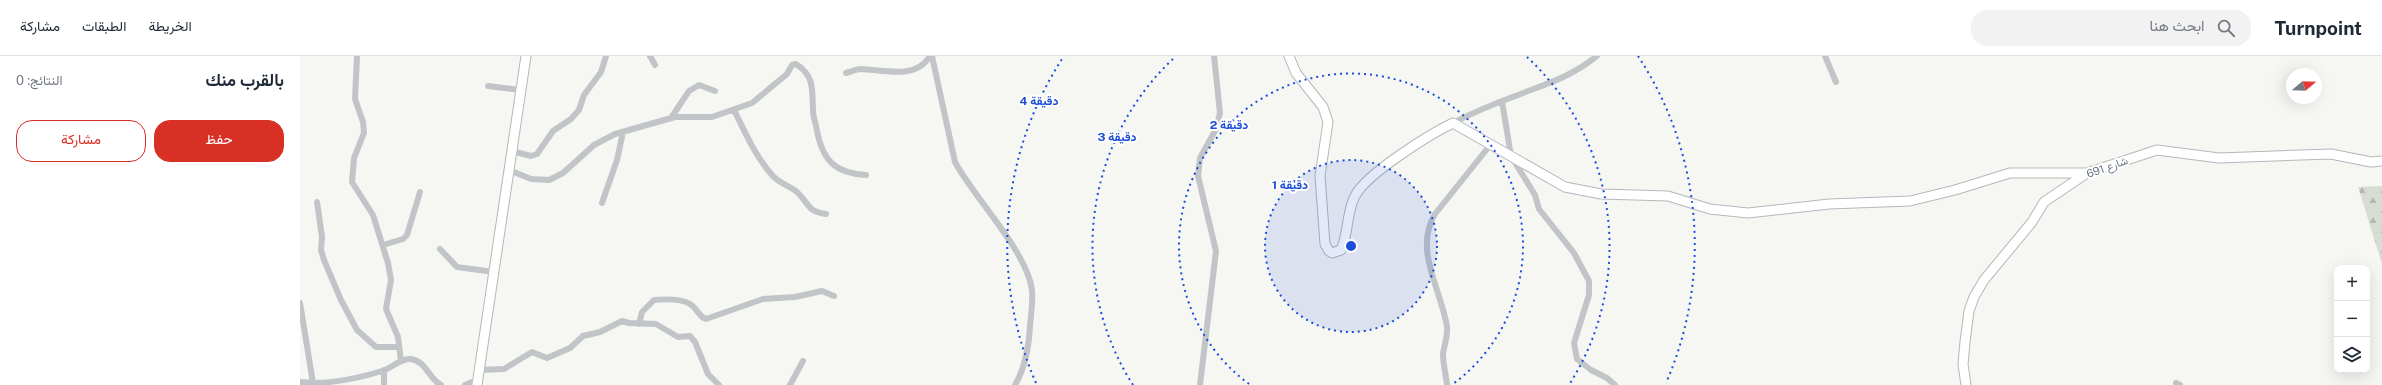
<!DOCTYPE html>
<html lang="ar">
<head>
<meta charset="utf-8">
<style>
	:root { --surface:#fff; --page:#f2f2f3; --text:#1f2937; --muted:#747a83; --line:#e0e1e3; --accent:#d93025 }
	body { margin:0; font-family:"Public Sans",Vazirmatn,sans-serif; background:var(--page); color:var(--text); direction:rtl }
	.controls { position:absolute; right:12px; bottom:12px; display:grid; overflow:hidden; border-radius:8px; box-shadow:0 4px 16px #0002 }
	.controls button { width:36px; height:36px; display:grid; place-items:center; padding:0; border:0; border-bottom:1px solid var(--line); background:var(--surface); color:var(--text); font:20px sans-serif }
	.compass { position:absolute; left:1986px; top:12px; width:36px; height:36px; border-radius:50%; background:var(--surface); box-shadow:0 4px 16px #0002; rotate:71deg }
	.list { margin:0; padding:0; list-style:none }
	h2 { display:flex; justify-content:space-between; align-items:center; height:52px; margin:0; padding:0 16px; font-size:17px }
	h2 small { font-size:13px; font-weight:400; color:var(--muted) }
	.actions { display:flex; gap:8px; padding:12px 16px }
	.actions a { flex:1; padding:9px 0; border:1px solid var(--accent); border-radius:16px; text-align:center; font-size:14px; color:var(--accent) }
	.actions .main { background:var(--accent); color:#fff }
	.icon { flex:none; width:22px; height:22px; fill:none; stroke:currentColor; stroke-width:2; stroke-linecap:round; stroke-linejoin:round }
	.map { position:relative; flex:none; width:2082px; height:329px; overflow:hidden; direction:ltr }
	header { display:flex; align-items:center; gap:24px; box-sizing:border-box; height:56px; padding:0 20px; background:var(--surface); border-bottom:1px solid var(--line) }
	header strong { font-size:19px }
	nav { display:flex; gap:22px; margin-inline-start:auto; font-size:14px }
	.search { width:280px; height:36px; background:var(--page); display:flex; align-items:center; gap:10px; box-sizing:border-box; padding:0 14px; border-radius:16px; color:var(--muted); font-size:15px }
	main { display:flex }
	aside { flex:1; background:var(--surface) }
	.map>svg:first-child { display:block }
</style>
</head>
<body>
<header>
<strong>Turnpoint</strong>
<div class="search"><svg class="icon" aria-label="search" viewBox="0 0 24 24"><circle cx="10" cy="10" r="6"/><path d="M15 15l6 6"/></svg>ابحث هنا</div>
<nav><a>الخريطة</a><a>الطبقات</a><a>مشاركة</a></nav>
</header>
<main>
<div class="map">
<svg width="2082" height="329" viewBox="0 0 2082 329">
	<defs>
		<pattern id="forest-firs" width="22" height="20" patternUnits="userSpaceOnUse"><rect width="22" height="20" fill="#d7ddd4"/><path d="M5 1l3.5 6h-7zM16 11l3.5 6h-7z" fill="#b2b8b1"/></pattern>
	</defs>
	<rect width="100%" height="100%" fill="#f6f6f3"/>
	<path fill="url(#forest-firs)" d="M2082 130V208L2058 131Z"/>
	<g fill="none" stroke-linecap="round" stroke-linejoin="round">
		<defs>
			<path id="secondary" d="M989 0 996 17 1023 51 1028 66 1020 120 1025 188 1029 195 1032 197 1041 194C1049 177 1046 157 1055 140 1066 118 1130 78 1153 67L1265 131 1301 138 1368 140 1410 153 1448 157 1529 148 1610 145 1655 134 1710 117H1787
				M177 329 226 0
				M1666 329 1663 308 1665 286 1669 255 1674 241 1684 224 1732 166 1744 146 1787 117 1857 94 1919 102 2031 98 2071 106 2082 105"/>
		</defs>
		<use href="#secondary" stroke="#b4b8bc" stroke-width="11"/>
		<path stroke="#c1c5c8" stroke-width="6" d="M57 0 55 43 63 66 64 77 54 102 52 126 73 159 88 207 91 224 86 253 98 281 101 305
			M350 0 355 9
			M632 0 655 106C674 142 727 195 732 234 733 246 731 258 730 270 729 290 725 312 715 329
			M1525 0 1536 26
			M546 17C551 16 556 13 561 13 584 14 616 24 630 0
			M188 30 221 34
			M1202 45 1211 100 1235 139 1239 153 1274 197 1289 225V239L1274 287 1277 303 1291 314 1307 322 1315 329
			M434 54C445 76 456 102 473 120 480 128 491 130 498 137 510 149 507 155 526 158
			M371 62 389 35 399 29 415 35
			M1153 67C1174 56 1196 47 1218 39 1248 27 1271 21 1297 0
			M212 95 231 100 237 98 253 75 271 63 279 54 284 39 301 16 306 0
			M209 114 231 123 249 124 263 117 294 89 315 78 375 61H412L452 47 487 18 492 9 496 8C515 20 512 35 513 54 513 61 516 68 517 75 523 105 535 117 566 119
			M17 146 22 181 21 194 24 204 41 244 57 274 76 291H99
			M302 147 317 104 323 76
			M83 189 103 183 107 179 120 136
			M140 193 157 211 194 216
			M0 247 13 327
			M339 268 342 256 354 244C365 243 380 242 390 248 397 252 398 260 406 263L463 243 495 241 522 235 534 240
			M84 314V329
			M179 314 204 313 232 296 247 302 270 292 283 280 300 276 322 265 329 267 356 268 378 281 390 280 395 286 408 318 419 329
			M0 326C28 329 56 323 82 315 92 312 101 302 111 303 126 305 129 323 141 329
			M1876 327 1880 329
			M165 329 177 324
			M490 329 503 305
			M900 329 916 195 898 120 900 102 916 73 920 57 914 0
			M1147 329C1146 319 1143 308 1143 298 1144 289 1148 281 1147 271 1142 235 1113 194 1135 158L1191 88"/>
		<use href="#secondary" stroke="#fff" stroke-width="9"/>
	</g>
	<circle cx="1051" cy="190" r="86" fill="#1d4ed8" fill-opacity=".12"/>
	<g fill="none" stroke="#1d4ed8" stroke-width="2" stroke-dasharray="2 4">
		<circle cx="1051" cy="190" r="86"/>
		<path d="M949 328A172 172 0 1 1 1153 328"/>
		<path d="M833 329A258 258 0 0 1 875 1M1227 1A258 258 0 0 1 1269 329"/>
		<path d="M736 327A344 344 0 0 1 764 0M1338 0A344 344 0 0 1 1366 327"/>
	</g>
	<g text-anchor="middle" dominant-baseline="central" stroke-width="4" stroke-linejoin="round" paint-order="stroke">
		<g font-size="11" fill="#677482" stroke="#fff">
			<text transform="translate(1807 111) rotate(-20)">شارع 691</text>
		</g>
	</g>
	<circle cx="1051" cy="190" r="6" fill="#1d4ed8" stroke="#fff" stroke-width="2"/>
	<g font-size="12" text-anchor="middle" font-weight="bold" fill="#1d4ed8" stroke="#fff" stroke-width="4" stroke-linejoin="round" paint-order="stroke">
		<text x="739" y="49">4 دقيقة</text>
		<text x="929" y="73">2 دقيقة</text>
		<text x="817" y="85">3 دقيقة</text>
		<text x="990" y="133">1 دقيقة</text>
	</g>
</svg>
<div class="controls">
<button>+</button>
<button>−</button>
<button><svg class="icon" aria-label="layers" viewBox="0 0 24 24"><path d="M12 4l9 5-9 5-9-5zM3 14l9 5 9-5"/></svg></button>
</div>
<svg class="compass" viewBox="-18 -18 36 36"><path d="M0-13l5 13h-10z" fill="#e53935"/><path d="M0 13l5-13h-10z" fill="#747a83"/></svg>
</div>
<aside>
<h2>بالقرب منك<small>النتائج: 0</small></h2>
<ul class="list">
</ul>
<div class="actions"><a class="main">حفظ</a><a>مشاركة</a></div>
</aside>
</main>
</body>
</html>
